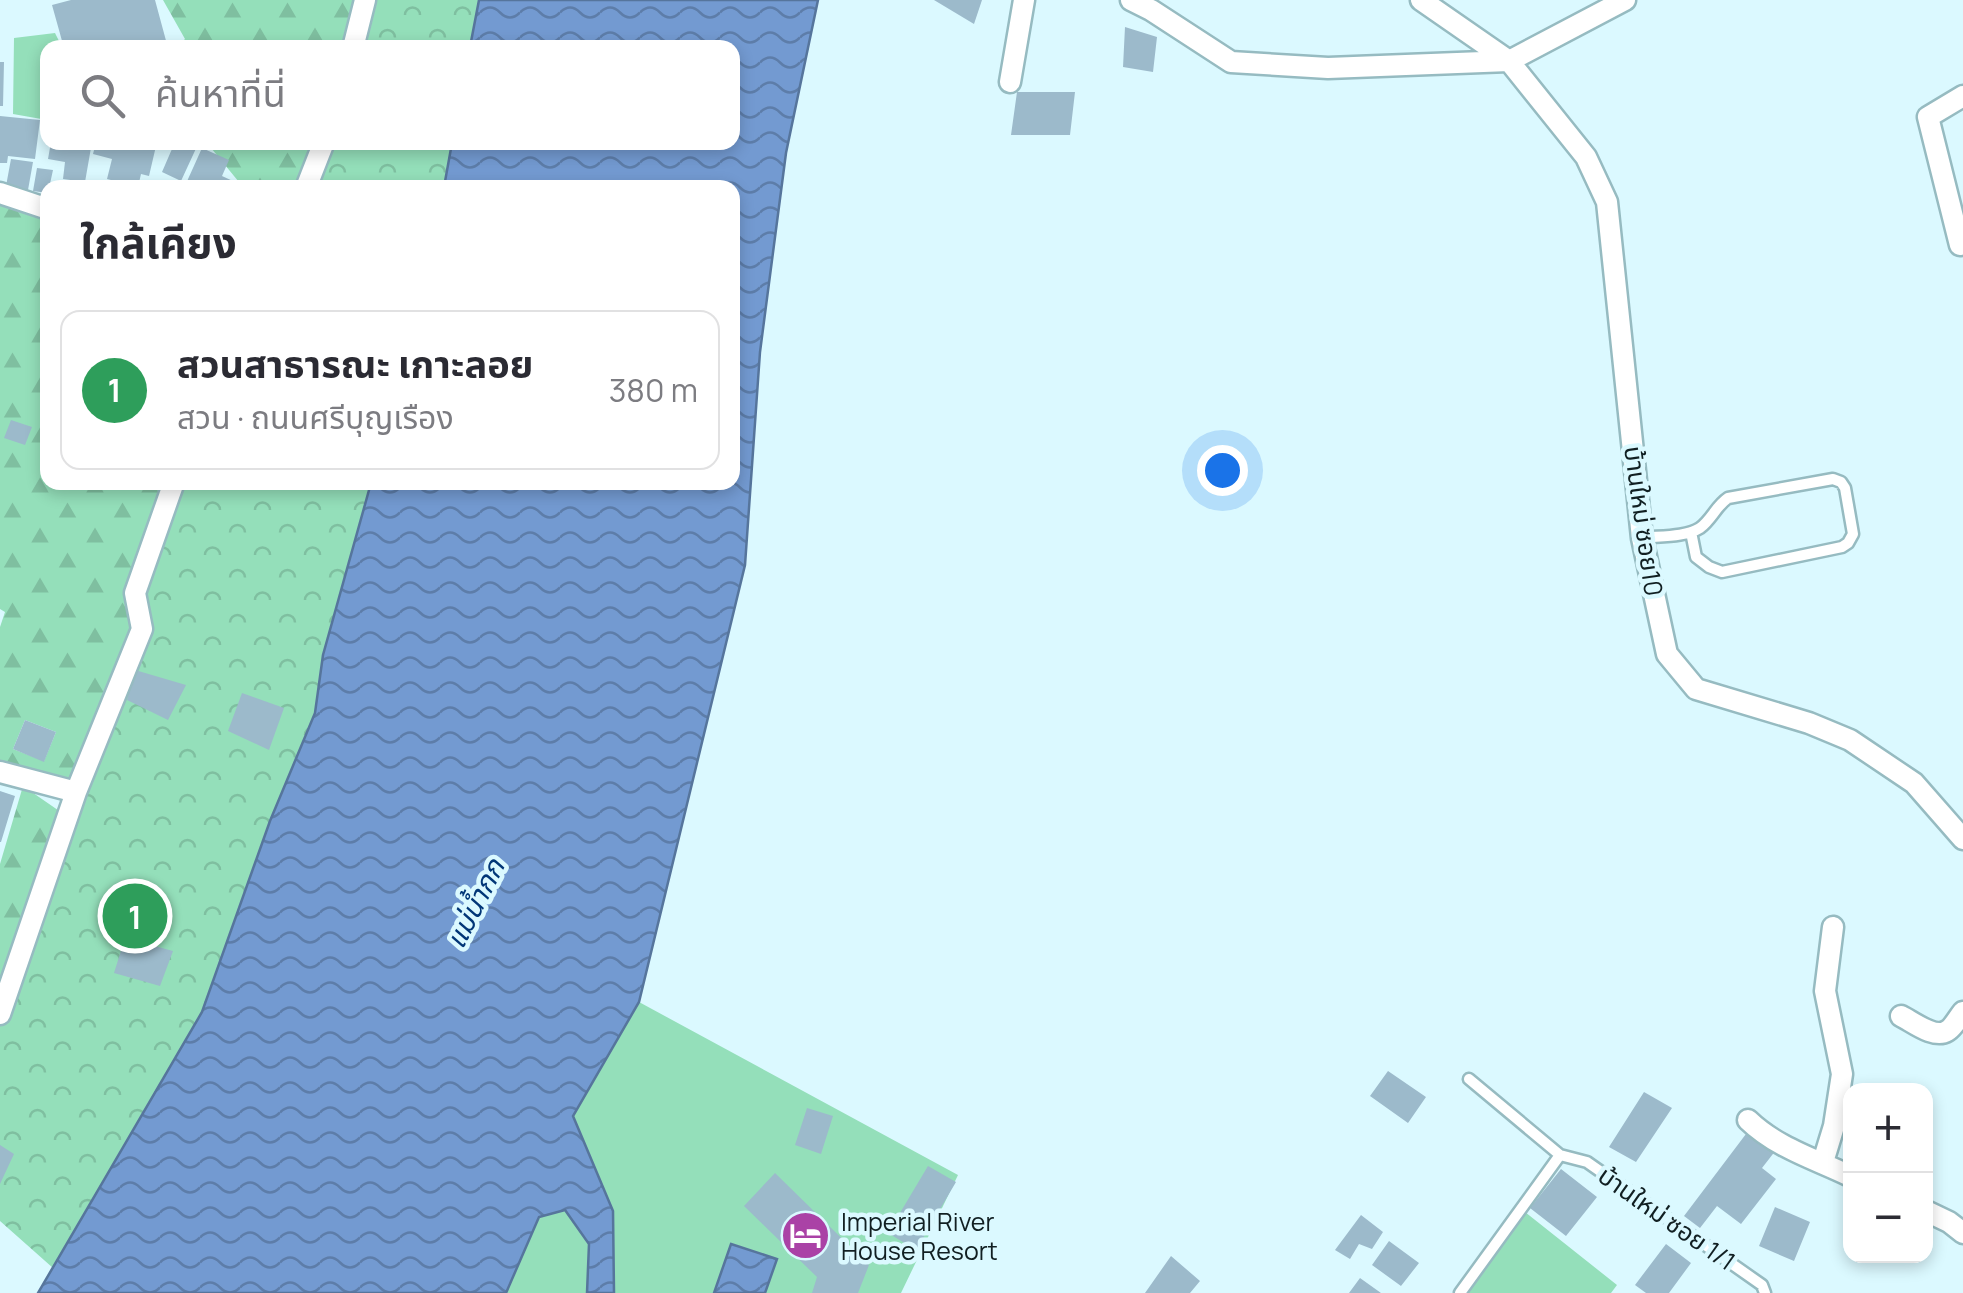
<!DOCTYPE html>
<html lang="th">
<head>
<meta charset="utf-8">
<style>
	:root { --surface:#fff; --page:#f2f2f3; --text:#2b2b33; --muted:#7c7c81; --line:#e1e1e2; --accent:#aa42a6 }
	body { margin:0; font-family:Manrope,"Noto Sans Thai",sans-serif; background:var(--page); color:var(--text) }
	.controls { position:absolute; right:30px; bottom:30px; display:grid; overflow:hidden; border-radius:20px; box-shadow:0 5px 15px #0003 }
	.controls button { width:90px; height:90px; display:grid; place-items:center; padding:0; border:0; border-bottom:2px solid var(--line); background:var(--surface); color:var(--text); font:50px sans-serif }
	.you { position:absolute; left:1222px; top:470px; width:35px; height:35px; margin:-25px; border:8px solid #fff; border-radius:50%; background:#1a73e8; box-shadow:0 0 0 15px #1a73e833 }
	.badge { display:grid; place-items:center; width:65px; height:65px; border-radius:50%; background:var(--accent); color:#fff; font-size:32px; font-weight:700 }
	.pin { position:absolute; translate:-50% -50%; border:5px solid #fff; box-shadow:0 2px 10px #0006 }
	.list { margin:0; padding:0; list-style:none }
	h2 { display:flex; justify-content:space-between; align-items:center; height:130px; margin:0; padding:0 40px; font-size:42px }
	h2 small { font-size:32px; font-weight:400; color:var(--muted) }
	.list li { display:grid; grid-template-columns:65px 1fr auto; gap:30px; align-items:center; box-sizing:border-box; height:160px; margin:0 20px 20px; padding:0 20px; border:2px solid var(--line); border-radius:20px }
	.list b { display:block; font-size:38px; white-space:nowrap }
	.list p { margin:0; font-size:32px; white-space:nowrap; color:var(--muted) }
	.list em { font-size:32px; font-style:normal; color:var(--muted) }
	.icon { flex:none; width:55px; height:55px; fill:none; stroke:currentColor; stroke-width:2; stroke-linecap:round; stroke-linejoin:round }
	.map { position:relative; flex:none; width:1963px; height:1293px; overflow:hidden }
	.search { position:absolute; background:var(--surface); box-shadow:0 5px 15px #0003; left:40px; top:40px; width:700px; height:110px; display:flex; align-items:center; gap:25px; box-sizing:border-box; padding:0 35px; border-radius:20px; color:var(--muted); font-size:38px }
	.panel { position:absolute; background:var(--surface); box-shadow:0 5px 15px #0003; left:40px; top:180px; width:700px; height:310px; border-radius:20px }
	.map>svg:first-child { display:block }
</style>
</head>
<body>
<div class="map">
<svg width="1963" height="1293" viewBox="0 0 1963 1293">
	<defs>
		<pattern id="forest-firs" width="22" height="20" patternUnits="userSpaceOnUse" patternTransform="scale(2.5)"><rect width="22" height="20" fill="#94dfba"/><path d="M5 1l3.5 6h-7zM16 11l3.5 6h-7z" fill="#7fbfa0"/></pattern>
		<pattern id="park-crowns" width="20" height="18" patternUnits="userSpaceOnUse" patternTransform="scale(2.5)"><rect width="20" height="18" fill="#94dfba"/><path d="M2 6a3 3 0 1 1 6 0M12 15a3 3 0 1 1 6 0" fill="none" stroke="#7fbfa0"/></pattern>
		<pattern id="water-waves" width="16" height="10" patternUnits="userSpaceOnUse" patternTransform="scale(2.5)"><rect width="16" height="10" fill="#739ad1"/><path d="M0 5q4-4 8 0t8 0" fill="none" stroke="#5d7da9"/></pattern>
	</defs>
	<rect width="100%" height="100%" fill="#dbf9ff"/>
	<path fill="#94dfba" d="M55 33 62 47 48 48 47 120 13 114 14 38Z
		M639 1002 958 1175 901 1293H614L613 1211 573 1116Z
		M565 1210 589 1244 587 1293H506L539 1217Z
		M1525 1212 1617 1285 1611 1293H1467Z"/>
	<path fill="url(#forest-firs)" fill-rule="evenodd" d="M163 0H365L353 48 177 47 185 39Z
		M207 143H324L306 188 243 187Z
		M0 193 47 209 48 482 174 483 142 629 76 792 0 761V627L5 612 0 609ZM25 720 56 732 44 761 13 749Z
		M23 786 68 817 0 986V864Z"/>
	<path fill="url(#park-crowns)" d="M365 0H479L470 47 353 48Z
		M324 143H452L444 187 306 188Z
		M178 483H371L323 655 315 713 270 821 202 1012 53 1268 0 1221V1014L142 629 135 593Z"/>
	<path fill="url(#water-waves)" stroke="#56759c" stroke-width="2.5" d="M479 0H818L786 153 760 352 745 565 639 1002 573 1116 613 1211 614 1293H587L589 1244 565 1210 539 1217 506 1293H38L202 1012 270 821 315 713 323 655 371 483 732 482V188L444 187 452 143 732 142V48L470 47Z
		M731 1244 777 1259 765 1293H714Z"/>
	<path fill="#9cbacb" d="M71 0H155L168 48H64L52 5Z
		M934 0H982L974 24Z
		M1125 27 1157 37 1153 72 1123 67Z
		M0 62H4L3 106H0Z
		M1017 92H1075L1070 135H1011Z
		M0 116 40 120 35 159 8 156 7 163H0Z
		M51 142H92L85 182 63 179 65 162 48 159Z
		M96 142H142L156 146 149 176 141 174 138 187 107 179 112 159 93 154Z
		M175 142H199L181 181 162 172Z
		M202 148 229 160 222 176 248 188H184Z
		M11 159 33 162 28 190 6 186Z
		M37 168 53 170 48 193 33 191Z
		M11 420 32 427 25 445 4 438Z
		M135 670 186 685 168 720 127 700Z
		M242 693 284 708 269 750 228 731Z
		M25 720 56 732 44 762 13 749Z
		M0 791 15 796 1 842H0Z
		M125 938 173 951 160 986 114 973Z
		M1388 1071 1426 1097 1408 1123 1370 1096Z
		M1644 1092 1672 1108 1636 1162 1609 1147Z
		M807 1108 833 1116 821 1154 795 1145Z
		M1749 1130 1776 1150 1762 1168 1776 1179 1741 1224 1717 1206 1700 1228 1684 1216Z
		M0 1145 14 1154 0 1184Z
		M928 1166 956 1182 916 1250 888 1233Z
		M1561 1169 1597 1197 1566 1236 1530 1208Z
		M775 1173 869 1265 858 1293H812L817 1277 744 1206Z
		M1775 1207 1810 1222 1794 1261 1759 1246Z
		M1361 1215 1383 1232 1372 1249 1359 1244 1350 1259 1335 1250Z
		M1389 1241 1419 1263 1401 1286 1372 1265Z
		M1666 1244 1691 1263 1669 1293H1646L1635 1285Z
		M1171 1256 1200 1281 1190 1293H1145Z
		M1360 1278 1381 1293H1349Z"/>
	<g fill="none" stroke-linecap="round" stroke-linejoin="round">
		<defs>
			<path id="lane" d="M1642 538C1659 536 1686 537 1700 528 1712 519 1716 506 1728 498L1833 479 1841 482 1845 488 1853 534 1848 543 1842 547 1722 572 1709 567 1696 557 1691 532
				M1469 1079 1560 1155 1587 1162 1762 1285 1765 1293
				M1460 1293 1560 1155"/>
			<path id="street" d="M1131 0 1151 10 1231 62 1328 68 1509 61 1625 0
				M1421 0 1509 61 1586 157 1607 202 1642 538 1667 654 1696 689 1809 723 1850 740 1914 783 1963 839
				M353 48 365 0
				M1010 82 1024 0
				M306 188 324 142
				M0 193 48 209
				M1960 245 1928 117 1963 96
				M0 772 76 792
				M0 1014 76 792 142 629 135 593 174 482
				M1901 1016C1913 1022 1934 1039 1947 1031 1953 1028 1958 1018 1963 1012
				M1748 1120C1777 1148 1815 1159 1850 1176
				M1823 1162 1834 1126 1842 1074 1825 991 1833 927
				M1926 1211 1949 1222 1963 1233"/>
		</defs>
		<use href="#lane" stroke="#96bbc1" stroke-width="15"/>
		<use href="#street" stroke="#96bbc1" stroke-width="25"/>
		<use href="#lane" stroke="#fff" stroke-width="10"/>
		<use href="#street" stroke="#fff" stroke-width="20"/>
	</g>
	<defs>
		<symbol id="hotel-disc" viewBox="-11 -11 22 22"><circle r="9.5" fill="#aa42a6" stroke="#dbf9ff"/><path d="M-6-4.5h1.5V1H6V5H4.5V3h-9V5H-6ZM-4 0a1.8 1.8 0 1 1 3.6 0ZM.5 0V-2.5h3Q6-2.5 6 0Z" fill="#fff"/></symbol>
	</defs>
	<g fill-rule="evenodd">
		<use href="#hotel-disc" x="778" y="1208" width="55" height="55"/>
	</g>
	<g text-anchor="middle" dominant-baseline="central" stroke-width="9" stroke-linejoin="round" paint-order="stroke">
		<g font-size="25" fill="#111f22" stroke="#dbf9ff">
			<text transform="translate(1644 521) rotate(82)">บ้านใหม่ ซอย10</text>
			<text transform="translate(1667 1218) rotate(35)">บ้านใหม่ ซอย 1/1</text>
		</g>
		<g font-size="25" fill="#111f22" stroke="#dbf9ff" text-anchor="start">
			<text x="841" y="1221">Imperial River<tspan x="841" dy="29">House Resort</tspan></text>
		</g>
		<g font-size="28" font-style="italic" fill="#013677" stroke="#dbf9ff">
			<text transform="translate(474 903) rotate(-63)">แม่น้ำกก</text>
		</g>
	</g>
</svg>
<div class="controls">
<button>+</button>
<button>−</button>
</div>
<div class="you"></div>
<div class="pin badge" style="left:135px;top:916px;background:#2e9e5b">1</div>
<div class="search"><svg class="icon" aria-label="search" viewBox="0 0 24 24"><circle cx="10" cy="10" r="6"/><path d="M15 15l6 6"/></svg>ค้นหาที่นี่</div>
<section class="panel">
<h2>ใกล้เคียง<small></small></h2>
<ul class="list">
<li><span class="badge" style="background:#2e9e5b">1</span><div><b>สวนสาธารณะ เกาะลอย</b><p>สวน · ถนนศรีบุญเรือง</p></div><em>380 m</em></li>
</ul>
</section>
</div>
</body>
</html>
